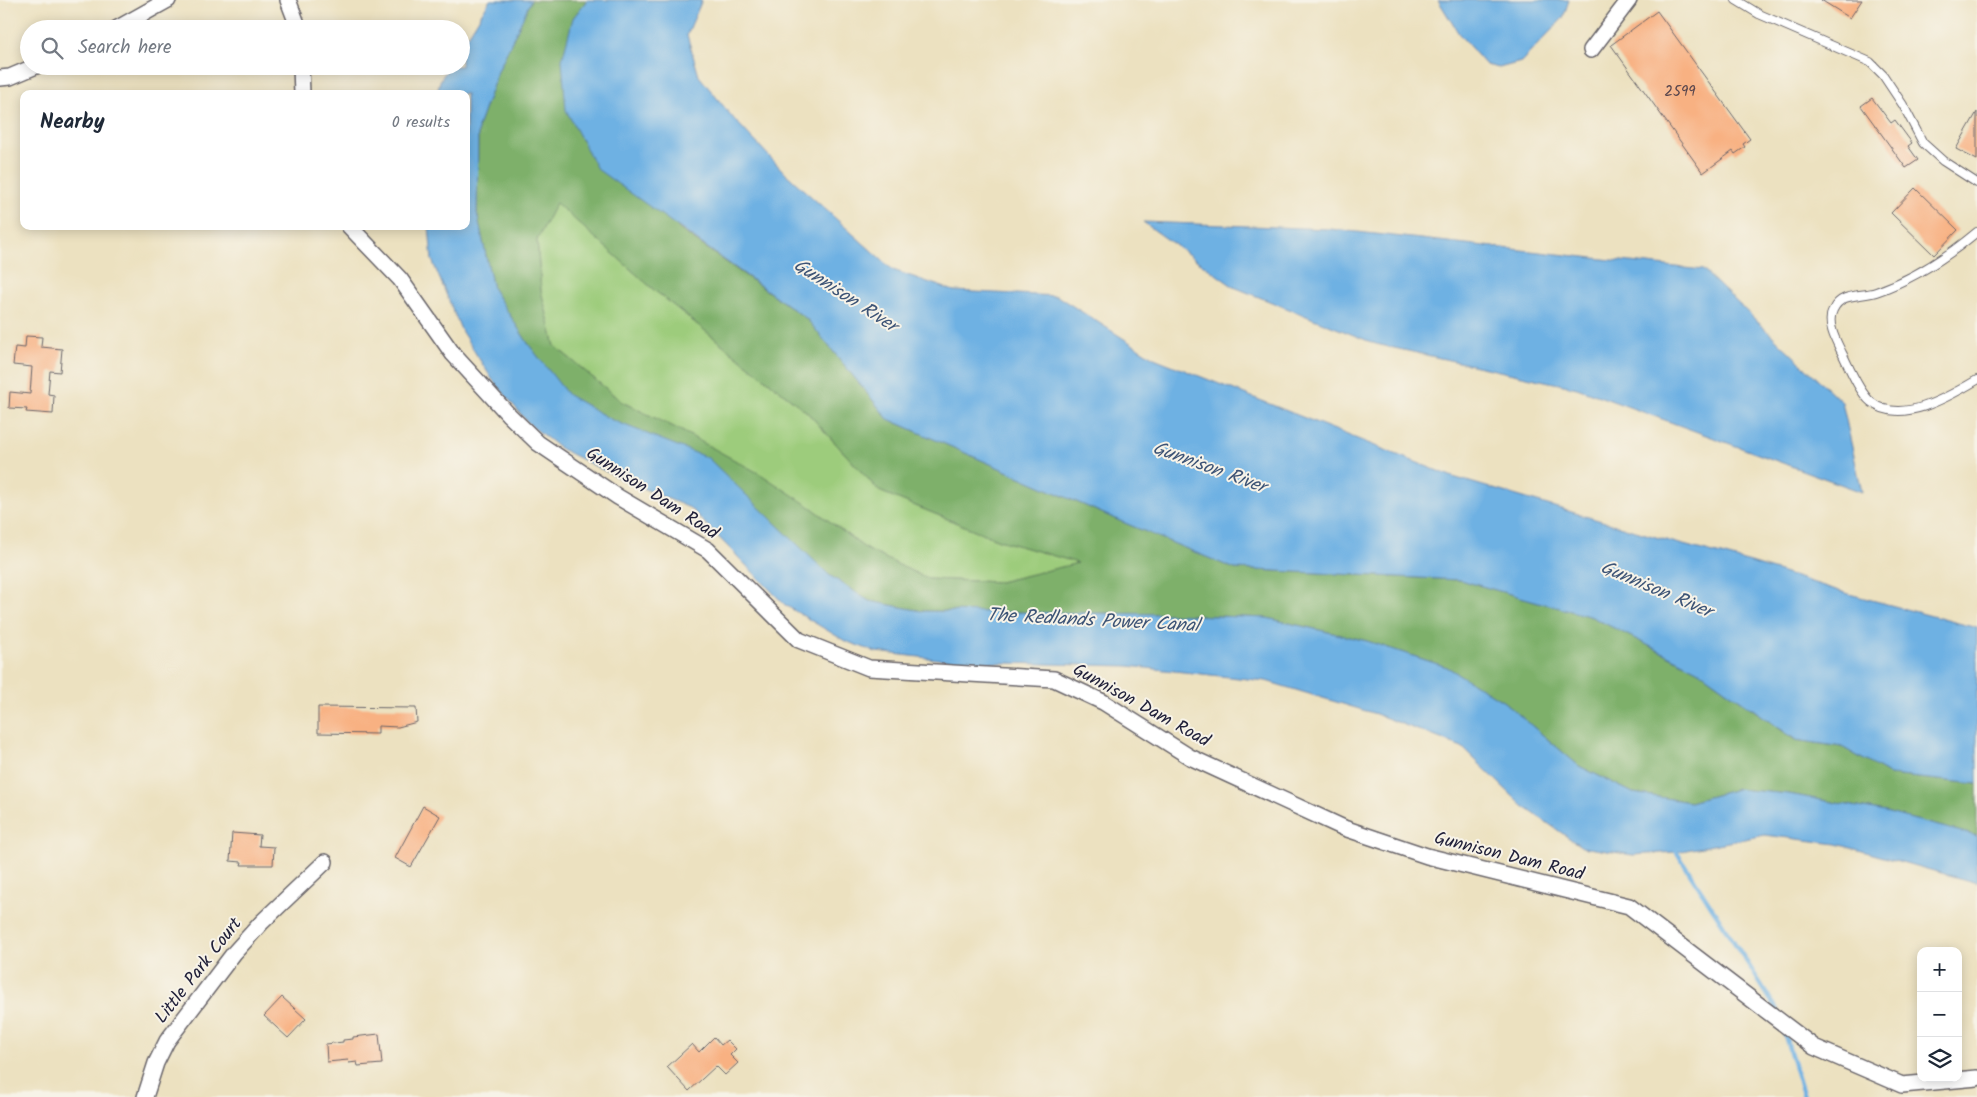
<!DOCTYPE html>
<html lang="en">
<head>
<meta charset="utf-8">
<style>
	:root { --surface:#fff; --page:#f6f6f7; --text:#1f2937; --muted:#747a83; --line:#e0e1e3 }
	body { margin:0; font-family:Kalam,sans-serif; background:var(--page); color:var(--text) }
	.controls { position:absolute; right:15px; bottom:15px; display:grid; overflow:hidden; border-radius:10px; box-shadow:0 2px 12px #0003 }
	.controls button { width:45px; height:45px; display:grid; place-items:center; padding:0; border:0; border-bottom:1px solid var(--line); background:var(--surface); color:var(--text); font:25px sans-serif }
	.list { margin:0; padding:0; list-style:none }
	h2 { display:flex; justify-content:space-between; align-items:center; height:65px; margin:0; padding:0 20px; font-size:21px }
	h2 small { font-size:16px; font-weight:400; color:var(--muted) }
	.icon { flex:none; width:28px; height:28px; fill:none; stroke:currentColor; stroke-width:2; stroke-linecap:round; stroke-linejoin:round }
	.map { position:relative; flex:none; width:1977px; height:1097px; overflow:hidden }
	.search { position:absolute; background:var(--surface); box-shadow:0 2px 12px #0003; left:20px; top:20px; width:450px; height:55px; display:flex; align-items:center; gap:12px; box-sizing:border-box; padding:0 18px; border-radius:28px; color:var(--muted); font-size:19px }
	.panel { position:absolute; background:var(--surface); box-shadow:0 2px 12px #0003; left:20px; top:90px; width:450px; height:140px; border-radius:10px }
	.map>svg:first-child { display:block }
</style>
</head>
<body>
<div class="map">
<svg width="1977" height="1097" viewBox="0 0 1977 1097">
	<rect width="100%" height="100%" fill="#f7f3e8"/>
	<filter id="ink" filterUnits="userSpaceOnUse"><feTurbulence type="fractalNoise" baseFrequency=".02" numOctaves="2"/><feDisplacementMap in="SourceGraphic" scale="10" xChannelSelector="R" yChannelSelector="G"/><feConvolveMatrix kernelMatrix="1 2 1 2 8 2 1 2 1" color-interpolation-filters="sRGB"/></filter>
	<filter id="wash" filterUnits="userSpaceOnUse"><feTurbulence type="fractalNoise" baseFrequency=".0096" numOctaves="4" result="noise"/><feDisplacementMap in="SourceGraphic" scale="20" xChannelSelector="R" yChannelSelector="G"/><feGaussianBlur stdDeviation="1.12" result="paint"/><feColorMatrix in="noise" values="0 0 0 0 0 0 0 0 0 0 0 0 0 0 0 0 0 1.4 0 .05"/><feComposite in="paint" operator="in"/></filter>
	<g filter="url(#wash)">
		<rect width="100%" height="100%" fill="#ece1c0"/>
		<path fill="#9dcc7b" stroke="#60775b" d="M556 202 654 290 807 412 879 491 999 540 1080 563 999 582 928 579 866 549 812 508 678 429 622 402 555 346 541 291 537 240Z"/>
		<path fill="#7eb06b" stroke="#506953" fill-rule="evenodd" d="M531 0H587L573 18 679 229 807 319 888 419 1120 521 1235 569 1460 580 1592 617 1701 672 1795 740 1842 747 1890 775 1977 784V836L1885 812 1789 794 1737 789 1690 802 1633 793 1579 766 1504 702 1447 667 1367 641 1267 618 1165 614 922 611 869 601 829 575 612 420 567 395 529 345 493 289 477 213 478 127 498 71ZM556 203 654 290 807 412 879 491 999 540 1078 563 999 582 928 579 866 549 812 508 762 475 678 429 622 402 555 346 541 291 537 240Z"/>
		<path fill="#6eb1e3" stroke="#486a8f" d="M490 0H531L498 71 478 127 477 213 493 289 529 345 568 395 612 420 708 458 829 575 869 601 922 611 1165 614 1267 618 1367 641 1447 667 1504 702 1579 766 1633 793 1690 802 1737 789 1789 794 1885 812 1977 836V883L1837 844 1765 835 1676 852 1633 855 1582 847 1523 806 1462 747 1376 714 1266 681 1128 666 963 662 876 652 845 641 785 605 690 508 621 479 561 449 529 424 492 379 462 332 432 260 429 226H466V94H437L440 81 449 66H461V47Z
			M587 0H702L687 35 699 76 734 119 785 173 893 270 954 291 1057 296 1154 358 1453 477 1676 543 1751 563 1849 594 1977 628V784L1890 775 1842 747 1796 740 1701 672 1592 617 1460 580 1235 569 1120 521 888 419 807 319 597 169 566 110 562 60 573 18Z
			M1438 0H1569L1563 18 1521 62 1499 68 1486 65 1459 34Z
			M1143 222 1330 229 1703 270 1842 402 1862 492 1577 388 1376 344 1234 287Z"/>
		<g fill="none" stroke-linecap="round" stroke-linejoin="round">
			<path stroke="#6eb1e3" stroke-width="4.5" d="M1674 848 1776 1008 1778 1015
				M1783 1029 1804 1097"/>
		</g>
		<g id="blocks">
			<path fill="#f8b182" d="M1821 0H1862L1850 18Z
				M1657 11 1750 139 1743 144 1745 147 1735 154 1733 151 1703 173 1611 45Z
				M1872 98 1891 123 1895 120 1912 143 1908 146 1918 160 1906 168 1861 106Z
				M1977 112V160L1956 149Z
				M1915 188 1958 230 1934 255 1891 213Z
				M26 336 42 337 41 347 62 349 60 372 50 371 48 394 54 395 53 414 26 412 27 409 9 408 10 392 30 394 32 367 13 365 15 347 25 348Z
				M318 707 416 708 417 722 398 727 378 726V734L318 733Z
				M423 806 440 816 411 867 395 858Z
				M232 833 260 835 259 846 274 847 273 865H241L242 862 230 861Z
				M282 997 306 1019 288 1038 264 1016Z
				M379 1034 382 1064 358 1066 357 1062 349 1063 348 1060 327 1062 326 1044 343 1042V1040L353 1039V1037Z
				M714 1037 721 1045 727 1040 736 1049 730 1055 738 1063 725 1075 716 1066 689 1091 667 1067 692 1044 699 1052Z"/>
		</g>
	</g>
	<g filter="url(#ink)">
		<use href="#blocks" fill-opacity="0" stroke="#69656a" stroke-width="1"/>
		<g fill="none" stroke-linecap="round" stroke-linejoin="round">
			<defs>
				<path id="service" d="M1736 0 1759 14 1870 62 1883 75 1903 105 1923 143 1943 161 1977 183
					M1977 232C1947 257 1914 279 1876 292 1861 297 1841 292 1833 310 1826 323 1836 341 1842 353 1849 367 1859 392 1871 402 1901 426 1950 396 1977 380"/>
				<path id="minor" d="M288 0 299 29
					M116 29 168 0
					M1591 50 1629 0
					M301 66 302 94
					M0 78 10 77 36 66
					M349 226 400 279 453 354 508 414 538 443 618 497 708 550 799 640 869 668 1054 679 1103 702 1190 757 1344 828 1427 856 1629 906 1814 1047 1902 1085 1977 1078
					M145 1097 156 1063 167 1041 234 953 262 922 325 862"/>
			</defs>
			<use href="#service" stroke="#69656a" stroke-width="10"/>
			<use href="#minor" stroke="#69656a" stroke-width="18"/>
			<use href="#service" stroke="#fff" stroke-width="8"/>
			<use href="#minor" stroke="#fff" stroke-width="15"/>
		</g>
	</g>
	<g text-anchor="middle" dominant-baseline="central" stroke-width="4" stroke-linejoin="round" paint-order="stroke">
		<g font-size="15" fill="#58464d">
			<text x="1680" y="92">2599</text>
		</g>
		<g font-size="18" fill="#22223b" stroke="#f7f3e8">
			<text transform="translate(652 494) rotate(33)">Gunnison Dam Road</text>
			<text transform="translate(1141 706) rotate(29)">Gunnison Dam Road</text>
			<text transform="translate(1509 857) rotate(14)">Gunnison Dam Road</text>
			<text transform="translate(199 971) rotate(-52)">Little Park Court</text>
		</g>
		<g font-size="19" font-style="italic" fill="#3d5476" stroke="#f7f3e8">
			<text transform="translate(845 296) rotate(33)">Gunnison River</text>
			<text transform="translate(1209 468) rotate(20)">Gunnison River</text>
			<text transform="translate(1656 590) rotate(23)">Gunnison River</text>
			<text transform="translate(1093 621) rotate(3)">The Redlands Power Canal</text>
		</g>
	</g>
</svg>
<div class="controls">
<button>+</button>
<button>−</button>
<button><svg class="icon" aria-label="layers" viewBox="0 0 24 24"><path d="M12 4l9 5-9 5-9-5zM3 14l9 5 9-5"/></svg></button>
</div>
<div class="search"><svg class="icon" aria-label="search" viewBox="0 0 24 24"><circle cx="10" cy="10" r="6"/><path d="M15 15l6 6"/></svg>Search here</div>
<section class="panel">
<h2>Nearby<small>0 results</small></h2>
<ul class="list">
</ul>
</section>
</div>
</body>
</html>
